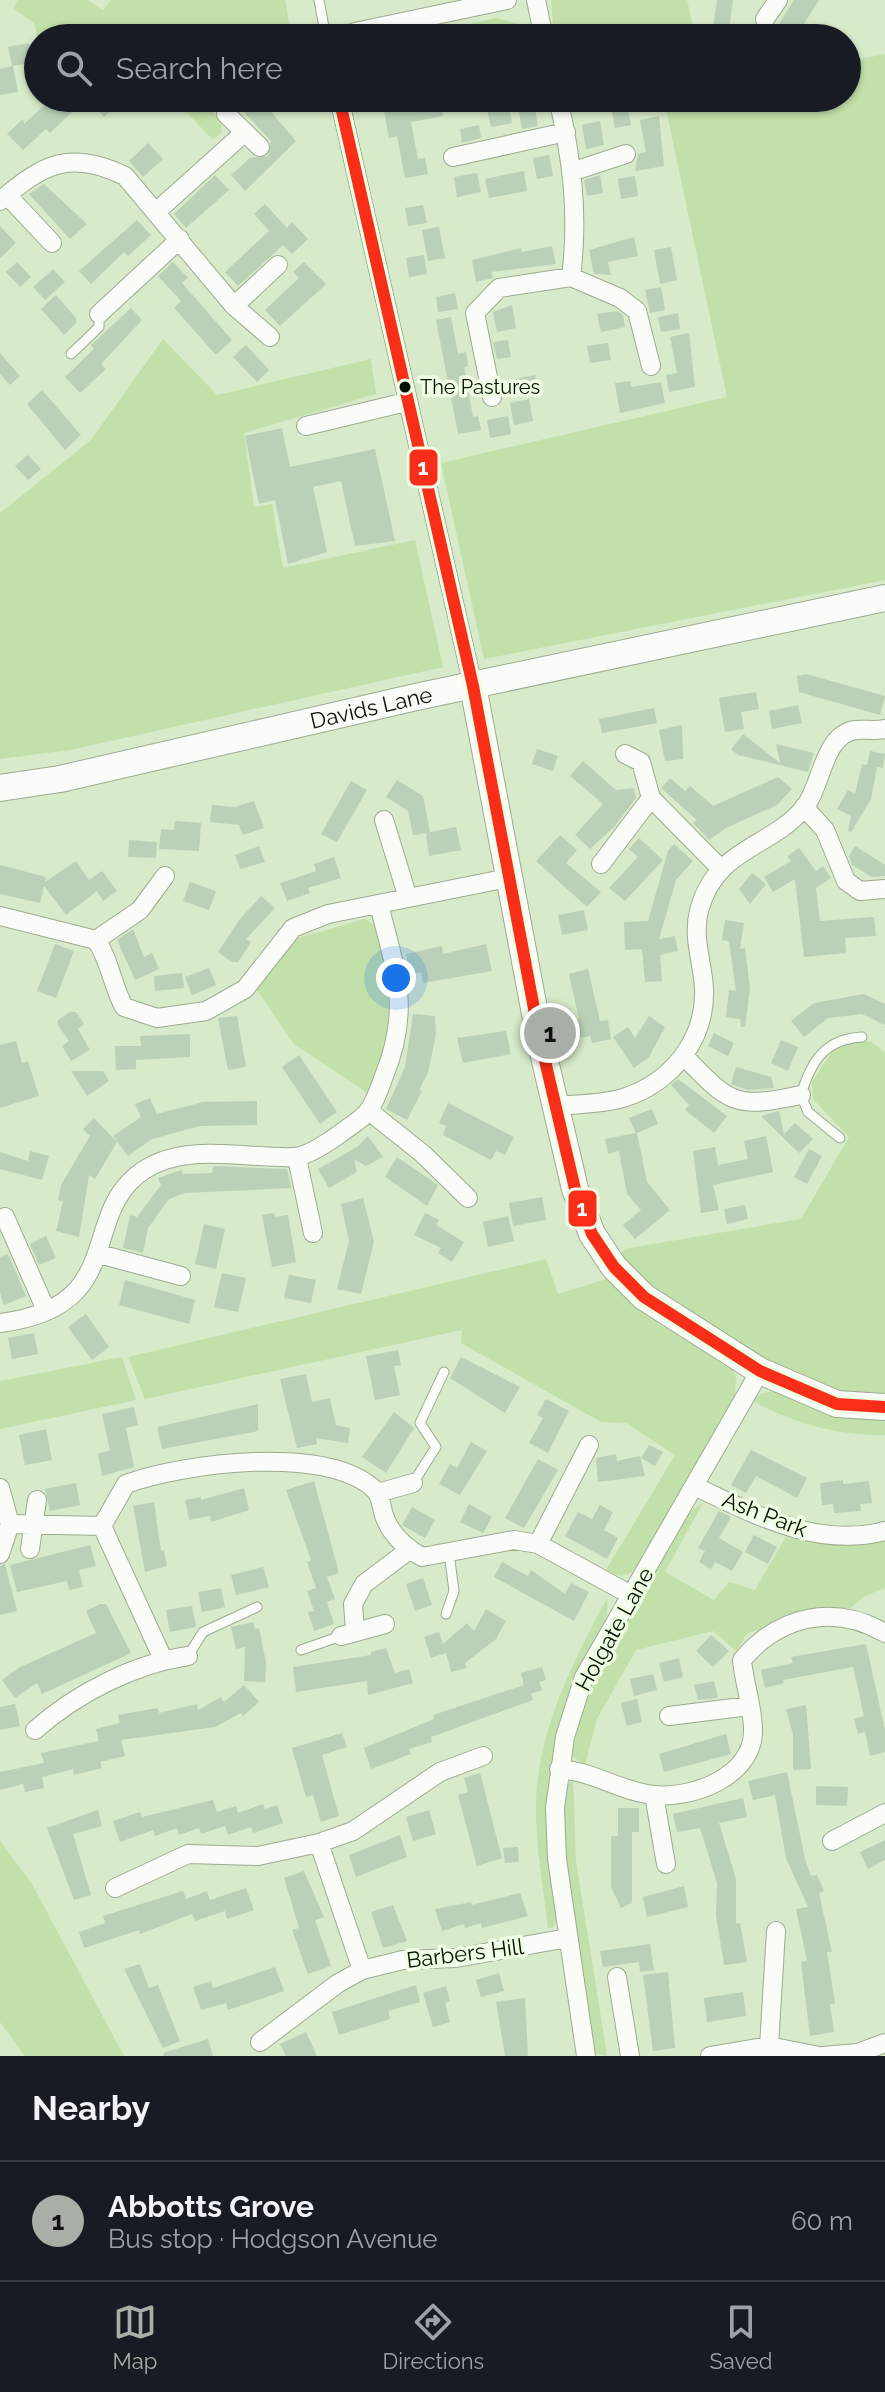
<!DOCTYPE html>
<html lang="en">
<head>
<meta charset="utf-8">
<style>
	:root { --surface:#171b24; --page:#242831; --text:#f1f3f6; --muted:#9ea1a6; --line:#363941; --accent:#a8afa7 }
	body { margin:0; font-family:Raleway,sans-serif; background:var(--page); color:var(--text) }
	.you { position:absolute; left:396px; top:978px; width:28px; height:28px; margin:-20px; border:6px solid #fff; border-radius:50%; background:#1a73e8; box-shadow:0 0 0 12px #1a73e833 }
	.badge { display:grid; place-items:center; width:52px; height:52px; border-radius:50%; background:var(--accent); color:#111; font-size:26px; font-weight:700 }
	.pin { position:absolute; translate:-50% -50%; border:4px solid #fff; box-shadow:0 2px 8px #0006 }
	.list { margin:0; padding:0; list-style:none }
	h2 { display:flex; justify-content:space-between; align-items:center; height:104px; margin:0; padding:0 32px; font-size:34px }
	h2 small { font-size:26px; font-weight:400; color:var(--muted) }
	.list li { display:grid; grid-template-columns:52px 1fr auto; gap:24px; align-items:center; box-sizing:border-box; height:120px; padding:0 32px; border-top:2px solid var(--line) }
	.list b { display:block; font-size:30px; white-space:nowrap }
	.list p { margin:0; font-size:26px; white-space:nowrap; color:var(--muted) }
	.list em { font-size:26px; font-style:normal; color:var(--muted) }
	.icon { flex:none; width:44px; height:44px; fill:none; stroke:currentColor; stroke-width:2; stroke-linecap:round; stroke-linejoin:round }
	.map { position:relative; flex:none; width:885px; height:2056px; overflow:hidden }
	.search { position:absolute; background:var(--surface); box-shadow:0 2px 6px #0004; left:24px; right:24px; top:24px; height:88px; display:flex; align-items:center; gap:20px; box-sizing:border-box; padding:0 28px; border-radius:44px; color:var(--muted); font-size:30px }
	.sheet { height:224px; background:var(--surface) }
	nav { display:flex; justify-content:space-around; align-items:center; box-sizing:border-box; height:112px; border-top:2px solid var(--line); background:var(--surface); font-size:22px; color:var(--muted) }
	nav a { display:grid; justify-items:center; gap:4px }
	nav .on { color:var(--accent) }
	.map>svg:first-child { display:block }
</style>
</head>
<body>
<div class="map">
<svg width="885" height="2056" viewBox="0 0 885 2056">
	<rect width="100%" height="100%" fill="#d7eac9"/>
	<path fill="#c2e0a9" d="M18 0H88L103 10 111 0H285L291 34 285 38 38 39 34 23 13 8Z
		M551 0H687L694 31 704 38H554Z
		M496 18 516 23 521 38H404Z
		M885 54V580L484 659 441 463 727 397 664 100 645 98H847V62Z
		M173 98H199L221 120 222 132 213 140Z
		M163 339 217 395 371 359 376 394 244 433 254 507 272 504 283 568 415 540 443 667 70 750 0 759V513L91 440Z
		M365 919 376 926C392 998 396 1023 369 1094L294 1044 257 990 294 939Z
		M869 1041 885 1052V1400L836 1397 719 1337 618 1264 624 1249 801 1219 849 1137 813 1099 812 1082 833 1050 849 1042Z
		M546 1259 558 1294 610 1278 662 1326 731 1363 736 1377 735 1395 641 1560 632 1572 621 1576 606 1570 675 1455 626 1423 601 1422 461 1343 462 1330 145 1399 128 1357Z
		M122 1357 136 1400 0 1429V1381Z
		M779 1390 885 1416V1435C838 1436 794 1424 753 1401L760 1394Z
		M703 1503 665 1572 714 1600 729 1582 755 1590 786 1537C821 1544 851 1549 885 1537V1588L865 1596 850 1608H834L748 1633 736 1651 713 1631 636 1650 597 1719 585 1765 571 1755 570 1749C593 1662 647 1587 692 1510Z
		M607 1598C612 1629 581 1665 569 1693 541 1767 550 1840 557 1917L554 1927 548 1928C543 1886 535 1842 536 1800 539 1726 574 1661 607 1598Z
		M573 1779 576 1861 607 2056 593 2053 563 1845 562 1802 565 1788Z
		M0 1841 32 1884 124 2056H25L0 2022Z"/>
	<path fill="#bad1b7" d="M717 0H733L729 31 713 29Z
		M794 0H819L795 38H770Z
		M29 43 30 46 38 45V62L13 66 18 92 0 95V69L12 66 8 47Z
		M52 98H125L104 117 87 98 50 133 46 129 23 150 7 134 23 119 24 124Z
		M231 98H259L296 141 245 191 231 175 250 158 268 156 271 141Z
		M440 98 443 116 411 122 418 159 425 158 428 174 405 178 397 136 389 138 384 111Z
		M627 103 631 125 615 128 611 106Z
		M509 106 512 123 491 127 487 110Z
		M535 109 538 126 522 129 519 112Z
		M659 116 664 166 635 171 638 154 646 152 640 120Z
		M600 121 604 145 586 149 582 125Z
		M479 125 481 138 462 143 460 129Z
		M148 143 163 159 143 177 129 161Z
		M549 155 553 176 537 179 533 158Z
		M524 171 527 191 489 198 485 179Z
		M477 173 481 192 457 197 454 177Z
		M215 175 229 190 186 228 174 214Z
		M600 175 603 193 587 196 584 180Z
		M635 176 638 196 621 199 618 179Z
		M44 184 87 224 70 239 29 194Z
		M265 204 287 228 292 222 308 239 292 254 283 245 238 286 225 272 269 231 254 214Z
		M423 205 427 223 408 226 405 208Z
		M137 220 151 235 128 256 124 252 91 284 79 271Z
		M0 226 16 243 0 258Z
		M439 227 445 258 428 261 422 230Z
		M634 237 638 256 608 262 611 275 594 274 589 250Z
		M552 246 556 264 491 272 493 278 476 282 472 260 521 248 522 252Z
		M671 247 677 280 660 284 654 250Z
		M424 255 427 274 409 277 406 258Z
		M17 262 31 277 20 287 6 272Z
		M173 262 188 278 182 283 232 340 216 355 174 308 181 301 158 276Z
		M304 262 326 284 280 326 265 310 299 278 293 272Z
		M53 269 65 282 45 300 33 287Z
		M661 287 665 310 650 313 645 290Z
		M455 293 458 309 438 312 436 297Z
		M56 295 76 318V323L64 335 41 309Z
		M512 305 516 328 497 332 493 312Z
		M131 308 142 320 101 364 106 369 80 393 65 377 94 349 91 345Z
		M617 311 623 315 625 327 601 332 597 314Z
		M678 313 680 329 661 332 658 317Z
		M451 317 458 354 466 352 468 366 464 367 473 417 478 416 481 430 458 434 436 320Z
		M689 333 695 387 669 392 666 375 677 373 670 337Z
		M508 340 511 357 497 359 493 342Z
		M608 343 611 360 590 363 587 346Z
		M246 345 269 370 257 382 233 357Z
		M0 353 20 376 10 385 0 374Z
		M535 375 538 391 518 395 515 379Z
		M630 381 631 387 661 382 665 403 620 413 615 383Z
		M42 390 81 435 65 450 27 404Z
		M529 399 533 421 514 425 510 403Z
		M508 416 511 434 490 438 487 420Z
		M282 428 290 467 375 449 395 541 355 546 341 481 313 487 327 552 288 564 275 500 259 504 245 436Z
		M28 455 41 469 28 480 15 466Z
		M806 674 885 696 880 715 799 692 797 676Z
		M756 692 759 709 741 712 744 729 725 732 719 698Z
		M798 705 802 723 772 729 769 711Z
		M654 708 657 723 602 733 599 719Z
		M682 725 683 759 665 761 659 730Z
		M743 734 780 763 776 744 814 753 808 772 738 755 731 749Z
		M537 749 558 756 553 771 532 764Z
		M870 751 885 754 883 768 877 767 871 799 851 832 848 831 851 816 837 809 848 790 855 794 862 764 867 765Z
		M583 761 616 790 634 788 636 798 615 826 590 849 575 835 603 804 570 776Z
		M778 777 792 789 777 805 726 828 709 840 693 823 697 820 661 788 670 778 685 791 690 786 713 806Z
		M397 780 423 796 430 832 456 827 461 850 429 856 426 833 413 835 408 811 386 797Z
		M351 781 367 790 337 842 321 834Z
		M254 801 264 828 243 835 239 825 210 822 212 805 235 807Z
		M175 821 201 823 199 851 159 849 161 829 174 830Z
		M560 835 577 850 566 863 601 892 587 907 536 861Z
		M639 838 663 860 625 901 609 888 638 857 629 849Z
		M129 840 157 842 156 858 128 857Z
		M674 844 693 861 676 880 659 939 675 936 678 951 660 955 662 981 645 982 642 949 625 950 624 922 648 921 668 851Z
		M259 846 265 862 240 869 235 855Z
		M855 846 885 865V876L872 877 852 865 849 856Z
		M799 848 816 871 823 866 831 878 816 888 820 921 874 917 876 936 845 938 846 953 804 957 795 879 773 892 764 877 791 861 787 856Z
		M334 857 341 878 308 888 310 893 287 901 280 883 316 871 314 864Z
		M76 861 89 880 102 871 117 891 103 901 97 891 66 915 44 886 40 903 0 894V865L46 877 45 882Z
		M752 873 766 884 750 904 739 889Z
		M190 882 216 891 209 910 183 901Z
		M261 896 275 908 246 939 251 942 238 962H232L218 952 239 920Z
		M584 910 588 930 562 935 558 915Z
		M725 920 744 923 740 949 745 948 750 989 745 1027H741L740 1019 726 1017 729 990 736 991 729 941 722 940Z
		M133 929 144 957 152 953 159 969 135 980 117 940Z
		M55 944 74 951 56 998 37 991Z
		M486 944 492 971 423 983 421 972 410 975 406 954 442 946 443 954Z
		M209 968 216 985 192 995 185 977Z
		M588 969 600 1021 608 1020 611 1039 592 1043 590 1036 574 1039 570 1020 579 1019 569 974Z
		M182 973 184 988 155 991 154 976Z
		M864 994 885 1004V1025L862 1014 828 1018 804 1037 791 1021 814 1003Z
		M70 1012H76L84 1024 78 1029 90 1050 71 1061 62 1046 69 1041 58 1025V1020Z
		M413 1014 435 1016 436 1034 428 1073 419 1090 422 1091 407 1120 386 1109 405 1067Z
		M237 1016 246 1067 228 1070 218 1018Z
		M649 1016 665 1027 649 1057 634 1068 613 1037 628 1027 635 1038Z
		M506 1031 511 1054 463 1063 457 1038Z
		M714 1033 734 1043 728 1056 708 1046Z
		M190 1034V1057L136 1060V1069L116 1070 115 1046H141L140 1036Z
		M781 1040 798 1047 788 1071 771 1063Z
		M16 1041 22 1063 28 1061 39 1096 0 1108V1045Z
		M299 1055 337 1112 320 1124 282 1067Z
		M736 1067 771 1077 774 1088 748 1090 731 1084Z
		M71 1071H103L109 1081 87 1096Z
		M678 1079 727 1116 714 1133 685 1110 689 1105 671 1085Z
		M150 1098 157 1114 203 1102 257 1101V1125L200 1126 152 1139 128 1156 113 1136 141 1117 135 1104Z
		M448 1103 514 1137 505 1155 496 1151 491 1160 443 1135 446 1126 439 1123Z
		M652 1109 658 1124 637 1133 647 1182 670 1210 635 1239 623 1225 641 1210 627 1194 619 1151 608 1154 605 1139 636 1133 629 1118Z
		M779 1111 784 1134 795 1123 813 1139 799 1153 761 1116Z
		M94 1118 117 1142 95 1179 89 1175 79 1237 56 1231 63 1201 58 1200 61 1185 90 1136 83 1129Z
		M368 1136 383 1157 366 1166 354 1159 357 1172 329 1188 318 1169 357 1147Z
		M766 1136 773 1172 713 1185 719 1210 701 1213 693 1151 715 1147 718 1165 748 1159 744 1141Z
		M809 1149 822 1156 807 1184 794 1177Z
		M30 1151 49 1156 42 1180 0 1169V1152L28 1161Z
		M397 1157 438 1185 427 1206 385 1177Z
		M213 1166 287 1169 291 1188 185 1193 169 1199 148 1228 143 1253 123 1248 130 1215 137 1217 161 1185 158 1178 181 1170 183 1174 212 1173Z
		M542 1197 546 1220 513 1226 509 1203Z
		M363 1198 374 1242 361 1294 337 1289 349 1241 341 1204Z
		M745 1205 748 1219 727 1224 724 1209Z
		M274 1213 275 1217 288 1215 296 1262 272 1267 262 1215Z
		M425 1213 439 1220 436 1225 464 1242 452 1262 438 1253 441 1248 414 1235Z
		M508 1216 514 1241 488 1247 483 1222Z
		M204 1224 225 1229 216 1269 195 1264Z
		M46 1236 56 1258 39 1265 30 1244Z
		M8 1254 26 1296 4 1305 0 1293V1257Z
		M222 1273 246 1278 238 1312 214 1307Z
		M289 1275 316 1280 311 1303 284 1298Z
		M125 1280 195 1300 189 1324 119 1305Z
		M86 1314 109 1347 92 1360 68 1327Z
		M34 1333 38 1354 12 1359 8 1338Z
		M398 1350 401 1365 394 1366 400 1395 375 1400 366 1356Z
		M461 1357 520 1387 505 1413 450 1378Z
		M306 1374 312 1402 330 1398 336 1425 350 1428 348 1443 316 1438 317 1444 297 1448 280 1379Z
		M546 1399 569 1411 548 1453 529 1443 543 1418 537 1415Z
		M258 1404V1431L162 1449 157 1427Z
		M134 1407 138 1425 126 1428 134 1467 102 1476 98 1453 110 1451 102 1414Z
		M394 1412 414 1428 386 1473 362 1457Z
		M46 1429 52 1460 25 1465 19 1435Z
		M471 1442 487 1451 460 1495 439 1484 450 1464 457 1468Z
		M649 1445 663 1452 655 1466 641 1458Z
		M751 1450 807 1478 797 1498 756 1476 746 1493 731 1485Z
		M616 1454 617 1461 640 1456 645 1476 598 1482 596 1458Z
		M538 1459 558 1470 524 1528 505 1518Z
		M843 1480V1484L869 1481 872 1503 860 1504 861 1511 834 1513 833 1504 822 1505 820 1483Z
		M314 1481 339 1573 327 1577 335 1599 327 1602 334 1624 314 1631 308 1612 314 1611 307 1591 316 1588 307 1562 311 1560 286 1490Z
		M76 1483 80 1505 50 1511 45 1489Z
		M244 1488 249 1510 211 1522 210 1516 189 1520 185 1500 201 1497V1500Z
		M154 1502 161 1551 164 1550 167 1566 145 1572 133 1506Z
		M469 1504 492 1517 483 1533 460 1522Z
		M600 1505 613 1512 604 1530 618 1538 607 1559 565 1536 578 1512 592 1519Z
		M412 1507 435 1520 425 1538 402 1525Z
		M719 1511 731 1517 719 1538 743 1552 732 1571 715 1562 711 1569 699 1562 705 1551 698 1548Z
		M754 1535 777 1547 768 1564 745 1552Z
		M90 1545 96 1566 79 1570 83 1587 69 1590 67 1581 17 1592 10 1565Z
		M502 1562 528 1576 531 1570 565 1594 571 1583 589 1592 574 1621 494 1577Z
		M5 1564 17 1611 0 1615V1566Z
		M263 1567 269 1587 236 1595 231 1575Z
		M423 1578 432 1605 415 1611 406 1584Z
		M221 1588 225 1607 202 1612 198 1592Z
		M100 1604H106L131 1653 42 1694 37 1683 15 1698 2 1680 20 1667 96 1633 86 1611Z
		M192 1606 196 1627 170 1632 166 1610Z
		M486 1609 506 1621 496 1639 465 1663 467 1668 451 1672 446 1653 431 1658 424 1637 439 1632 443 1644 467 1623 474 1631Z
		M253 1622 255 1629 259 1628 266 1662 265 1682 244 1681 245 1647 236 1649 231 1627Z
		M711 1635 729 1651 713 1667 696 1651Z
		M866 1644 885 1730V1752L870 1756 865 1732 858 1734 854 1719 864 1716 853 1667 783 1680 784 1683 765 1688 761 1670 793 1663 791 1657Z
		M386 1648 395 1673 409 1669 413 1683 368 1695 367 1681 296 1692 293 1667 371 1655V1652Z
		M679 1658 683 1677 664 1682 659 1663Z
		M542 1667 546 1680 539 1682 542 1690 531 1694 533 1700 431 1737 432 1742 409 1749 411 1754 371 1769 364 1748 434 1719 433 1715 524 1685 521 1673Z
		M653 1674 657 1690 634 1696 630 1679Z
		M714 1681 718 1698 698 1700 694 1685Z
		M244 1685 259 1702 243 1716 241 1713 215 1727 121 1740 125 1756 100 1762 102 1768 74 1775 73 1769 42 1777 44 1788 25 1792 23 1784 0 1790V1772L44 1763 41 1753 99 1741 96 1729 120 1723 118 1715 157 1708 159 1713 197 1704 198 1710 221 1697 224 1702Z
		M637 1699 642 1722 627 1726 621 1703Z
		M15 1704 20 1726 0 1730V1707Z
		M806 1705 811 1769 793 1770V1734L786 1709Z
		M342 1733 347 1747 322 1755 339 1816 321 1822 313 1795 306 1797 292 1748Z
		M726 1734 731 1754 664 1772 659 1754Z
		M787 1772 805 1859 811 1876 817 1875 824 1891 819 1893 832 1952H827L835 2004H830L834 2032 810 2036 801 1962 807 1961 796 1909 808 1907 786 1858 775 1795 753 1800 748 1781Z
		M480 1773 502 1858 477 1866 458 1795 468 1792 464 1778Z
		M816 1786 848 1787 847 1806 816 1805Z
		M743 1798 747 1817 719 1823 736 1879V1924L740 1923 747 1962 724 1965 716 1915 717 1883 700 1828 677 1832 673 1814Z
		M213 1800 217 1812 236 1806 238 1813 263 1804 265 1809 277 1805 283 1823 253 1833 251 1827 228 1835 225 1826 201 1834 199 1828 179 1835 177 1828 155 1836 153 1830 120 1842 113 1821 140 1812 142 1817Z
		M618 1808H639V1832H632V1903L621 1908 611 1887V1836H618Z
		M98 1810 102 1826 73 1834 91 1895 74 1900 47 1828Z
		M429 1810 436 1834 413 1841 406 1817Z
		M400 1835 407 1857 356 1877 349 1855Z
		M885 1840V1860L868 1869 860 1852Z
		M518 1847 519 1862 505 1863 503 1848Z
		M304 1871 324 1917 315 1920 331 1966 308 1974 292 1930 299 1928 284 1878Z
		M684 1886 688 1907 647 1917 643 1897Z
		M246 1888 254 1910 227 1919 225 1911 195 1921 192 1914 140 1934 139 1930 84 1948 79 1932 105 1923 103 1916 183 1891 186 1899 207 1891 210 1900Z
		M520 1893 528 1916 482 1928 481 1923 465 1928 464 1924 442 1931 435 1909 471 1902 472 1905Z
		M393 1905 407 1941 383 1948 371 1912Z
		M650 1944 654 1970 640 1972 639 1962 603 1967 600 1951Z
		M140 1964 149 1988 158 1985 180 2041 163 2048 124 1969Z
		M275 1967 284 1991 228 2010 226 2003 201 2010 193 1987 211 1981 213 1988Z
		M668 1972 675 2048 653 2051 643 1975Z
		M499 1973 504 1991 481 1997 476 1980Z
		M416 1985 420 2002 388 2011 390 2019 339 2035 332 2012Z
		M446 1986 450 2001 445 2003 450 2022 433 2027 423 1993Z
		M743 1992 746 2016 707 2022 704 1998Z
		M525 1998 528 2056H505L496 2002Z
		M306 2032 317 2056H286L280 2044Z
		M208 2039 213 2056H164L163 2053Z"/>
	<g fill="none" stroke-linecap="round" stroke-linejoin="round">
		<defs>
			<path id="lane" d="M319 0 326 38
				M71 354 99 327V314
				M840 1138 808 1112 801 1095C811 1061 825 1039 862 1037
				M413 1483 436 1447 420 1423 444 1372
				M446 1614 454 1591 449 1553
				M301 1650 341 1636
				M188 1656 203 1632 257 1607"/>
			<path id="street" d="M536 0 544 38
				M765 19 778 0
				M341 38 355 32 507 0
				M339 98 473 686
				M558 98C572 159 579 215 571 277
				M226 114 260 147
				M453 157 566 132
				M574 171 626 154
				M7 195 52 243
				M0 201C43 164 70 149 125 176L234 306 270 337
				M156 212 245 132
				M234 306 278 265
				M99 314 180 239
				M492 397 475 313 499 288 571 277 620 298 637 311 651 366
				M306 426 406 402
				M625 754 641 762 651 798 721 869
				M804 807 825 830 846 881 860 891 885 889
				M384 820 408 898
				M601 864 651 798
				M0 916 96 940C110 960 112 985 124 1007L157 1018 206 1011 245 989 293 928 328 914 508 878
				M96 940 140 910 165 876
				M685 1057C730 1104 735 1109 801 1095
				M557 1106C579 1104 603 1104 623 1098 671 1083 706 1040 704 989 703 964 692 937 699 911 715 848 769 849 804 808 822 786 823 735 855 730 865 729 875 731 885 729
				M369 1111 423 1154 468 1198
				M297 1158 313 1233
				M5 1217 46 1310
				M99 1254 181 1276
				M0 1323C130 1307 77 1214 144 1170 187 1142 246 1159 293 1157 307 1157 330 1141 341 1133 350 1126 363 1119 369 1110 376 1100 380 1087 384 1076 411 1010 396 971 379 905
				M694 1486C754 1514 817 1549 885 1531
				M0 1488 10 1524
				M378 1493 413 1483
				M538 1544 589 1445
				M30 1549 37 1500
				M0 1554 10 1524 102 1526
				M355 1631 353 1604 364 1584 409 1550
				M341 1636 385 1624
				M163 1659 102 1526 126 1484C184 1463 328 1444 375 1490 382 1497 381 1509 385 1518 392 1536 406 1548 422 1557L514 1540 538 1544 631 1595
				M669 1716 749 1706
				M35 1730C76 1694 133 1664 188 1656
				M559 1769C593 1771 621 1792 654 1795 692 1799 751 1777 753 1733 754 1710 744 1684 742 1660 779 1616 834 1603 885 1633
				M654 1795 666 1864
				M832 1841 885 1813
				M319 1843 362 1970
				M115 1888 188 1854 258 1856 319 1843 353 1831 440 1772 483 1756
				M617 1977 630 2056
				M260 2042 337 1984 362 1970 403 1960 456 1958 568 1938
				M769 2046 776 1931
				M586 2056 557 1859 555 1808 565 1737 584 1677 760 1371
				M710 2056 769 2046 819 2056
				M823 2056 858 2053 885 2043"/>
			<g id="secondary">
				<path d="M473 686 539 1035 575 1189 592 1234 614 1267 644 1297 760 1371 837 1404 885 1407"/>
				<path id="s1" d="M0 788 60 779 416 697 885 598"/>
			</g>
		</defs>
		<use href="#lane" stroke="#9dab92" stroke-width="11"/>
		<use href="#street" stroke="#9dab92" stroke-width="20"/>
		<use href="#secondary" stroke="#9dab92" stroke-width="28"/>
		<use href="#lane" stroke="#f9fcf7" stroke-width="9"/>
		<use href="#street" stroke="#f9fcf7" stroke-width="18"/>
		<use href="#secondary" stroke="#f9fcf7" stroke-width="26"/>
		<defs>
			<path id="bus-1" d="M339 98 473 686 539 1035 575 1189 592 1234 614 1267 644 1297 760 1371 837 1404 885 1407"/>
		</defs>
		<use href="#bus-1" stroke="#effde5" stroke-width="18"/>
		<use href="#bus-1" stroke="#f92e18" stroke-width="12"/>
	</g>
	<circle fill="#061000" stroke="#effde5" stroke-width="3" cx="405" cy="387" r="7"/>
	<g text-anchor="middle" dominant-baseline="central" stroke-width="7" stroke-linejoin="round" paint-order="stroke">
		<g font-size="20" fill="#061000" stroke="#effde5" text-anchor="start">
			<text x="420" y="387">The Pastures</text>
		</g>
		<g font-size="22" fill="#061000" stroke="#effde5">
			<text stroke="none"><textPath href="#s1" startOffset="380">Davids Lane</textPath></text>
			<text transform="translate(765 1514) rotate(21)">Ash Park</text>
			<text transform="translate(614 1629) rotate(-61)">Holgate Lane</text>
			<text transform="translate(465 1953) rotate(-7)">Barbers Hill</text>
		</g>
	</g>
	<g stroke="#effde5" stroke-width="3">
		<rect x="408" y="448" width="31" height="39" rx="8" fill="#f92e18"/>
		<rect x="567" y="1189" width="31" height="39" rx="8" fill="#f92e18"/>
	</g>
	<g font-size="22" text-anchor="middle" font-weight="bold" fill="#fff">
		<text x="423" y="475">1</text>
		<text x="582" y="1216">1</text>
	</g>
</svg>
<div class="you"></div>
<div class="pin badge" style="left:550px;top:1033px">1</div>
<div class="search"><svg class="icon" aria-label="search" viewBox="0 0 24 24"><circle cx="10" cy="10" r="6"/><path d="M15 15l6 6"/></svg>Search here</div>
</div>
<section class="sheet">
<h2>Nearby<small></small></h2>
<ul class="list">
<li><span class="badge">1</span><div><b>Abbotts Grove</b><p>Bus stop · Hodgson Avenue</p></div><em>60 m</em></li>
</ul>
</section>
<nav>
<a class="on"><svg class="icon" aria-label="map" viewBox="0 0 24 24"><path d="M3 6l6-2 6 2 6-2v14l-6 2-6-2-6 2zM9 4v14M15 6v14"/></svg>Map</a>
<a><svg class="icon" aria-label="directions" viewBox="0 0 24 24"><path d="M12 3l9 9-9 9-9-9zM9 14v-3h6M13 9l2 2-2 2"/></svg>Directions</a>
<a><svg class="icon" aria-label="saved" viewBox="0 0 24 24"><path d="M7 4h10v16l-5-4-5 4z"/></svg>Saved</a>
</nav>
</body>
</html>
